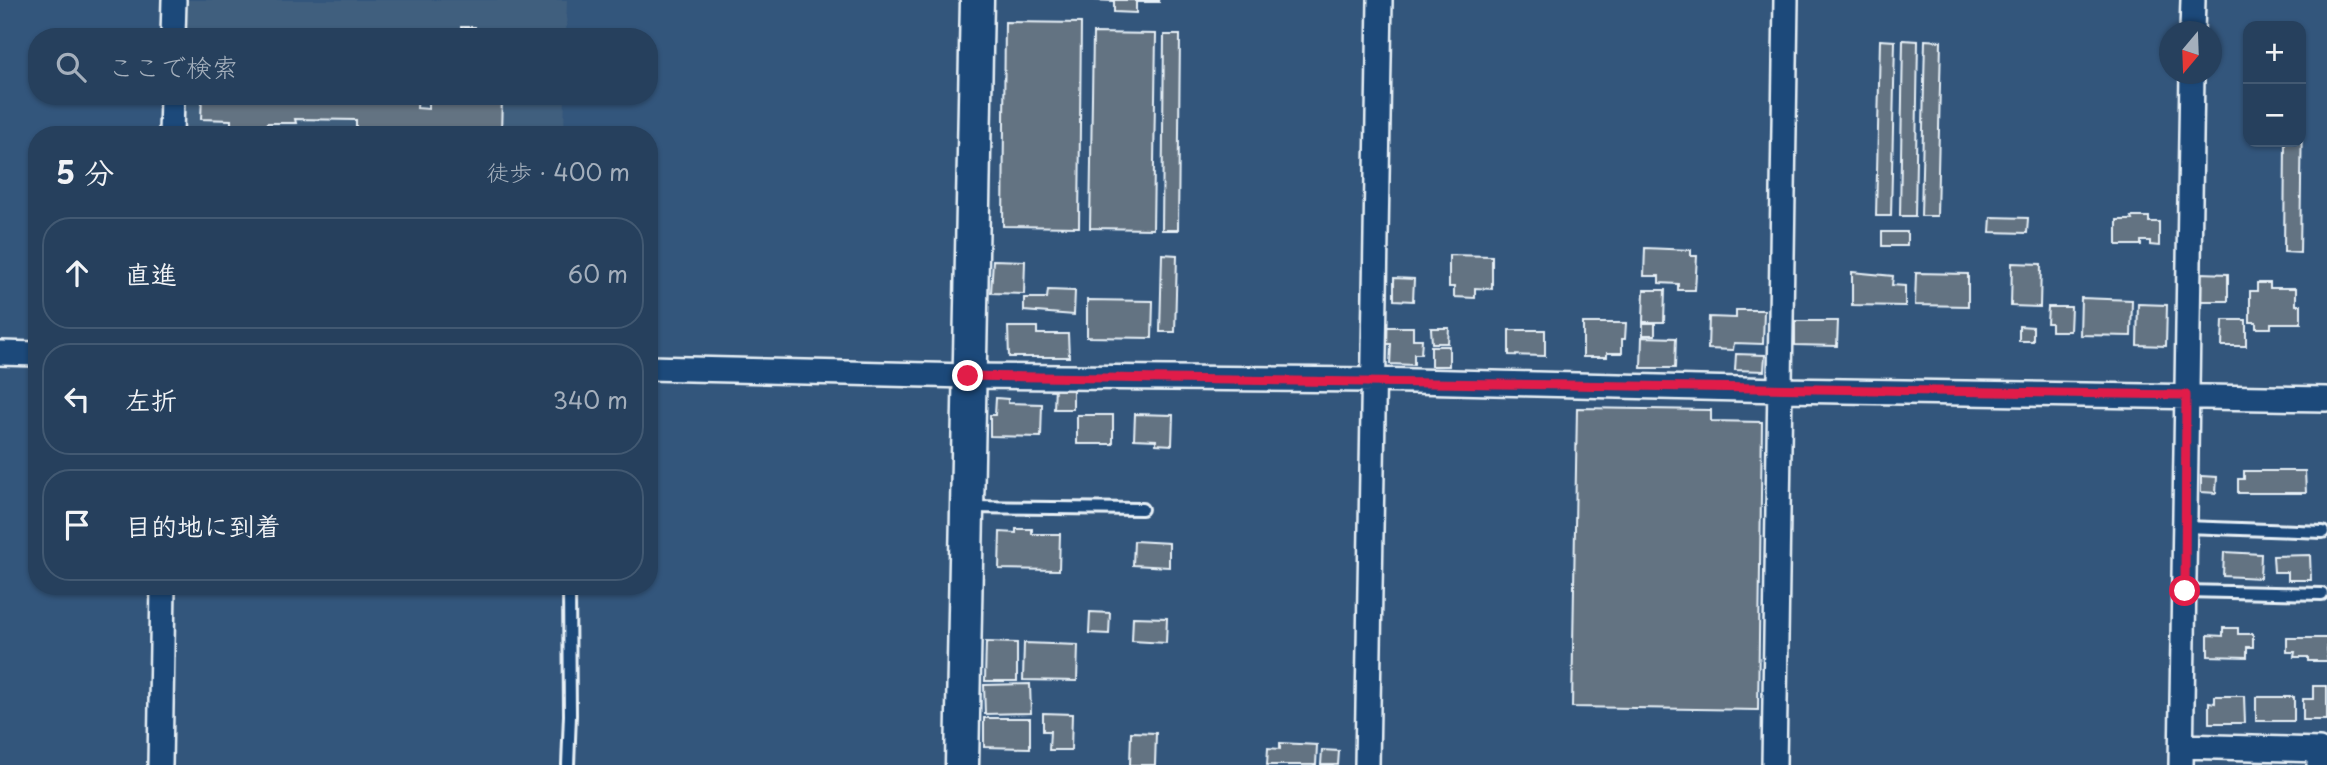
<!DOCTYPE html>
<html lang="ja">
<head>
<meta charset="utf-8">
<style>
	:root { --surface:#26405d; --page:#324b66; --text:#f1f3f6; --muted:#a4afbc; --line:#425972 }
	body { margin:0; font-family:"Playpen Sans","Klee One",sans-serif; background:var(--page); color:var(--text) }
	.controls { position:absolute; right:21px; top:21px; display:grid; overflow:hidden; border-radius:14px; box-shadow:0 2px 5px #0004 }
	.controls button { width:63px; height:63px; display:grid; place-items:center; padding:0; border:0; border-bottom:2px solid var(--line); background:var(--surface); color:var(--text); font:35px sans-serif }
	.compass { position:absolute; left:2159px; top:21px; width:63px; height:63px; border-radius:50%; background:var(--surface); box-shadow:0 2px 5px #0004; rotate:199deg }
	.stop { position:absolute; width:21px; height:21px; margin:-16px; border:5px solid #e11d48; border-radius:50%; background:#fff }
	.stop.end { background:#e11d48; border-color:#fff; box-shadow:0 2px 7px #0008 }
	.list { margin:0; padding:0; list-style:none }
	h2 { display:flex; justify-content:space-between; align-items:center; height:91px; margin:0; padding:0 28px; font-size:30px }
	h2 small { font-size:23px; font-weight:400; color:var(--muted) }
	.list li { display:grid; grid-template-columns:46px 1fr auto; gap:21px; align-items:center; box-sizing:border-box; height:112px; margin:0 14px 14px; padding:0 14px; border:2px solid var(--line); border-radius:28px }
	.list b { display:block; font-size:26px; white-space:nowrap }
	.list em { font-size:23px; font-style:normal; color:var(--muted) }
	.icon { flex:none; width:38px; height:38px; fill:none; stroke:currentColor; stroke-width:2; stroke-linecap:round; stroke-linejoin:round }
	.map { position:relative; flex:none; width:2327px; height:765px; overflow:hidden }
	.search { position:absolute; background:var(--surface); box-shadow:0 2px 5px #0004; left:28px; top:28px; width:630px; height:77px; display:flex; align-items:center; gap:18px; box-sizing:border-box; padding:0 24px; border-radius:28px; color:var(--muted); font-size:26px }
	.panel { position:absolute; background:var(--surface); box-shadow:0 2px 5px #0004; left:28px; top:126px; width:630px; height:469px; border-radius:28px }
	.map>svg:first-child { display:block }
</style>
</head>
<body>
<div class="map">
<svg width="2327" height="765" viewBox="0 0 2327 765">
	<rect width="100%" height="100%" fill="#33567c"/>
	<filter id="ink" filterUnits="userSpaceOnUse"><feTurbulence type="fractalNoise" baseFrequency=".0143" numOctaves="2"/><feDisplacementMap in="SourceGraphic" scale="14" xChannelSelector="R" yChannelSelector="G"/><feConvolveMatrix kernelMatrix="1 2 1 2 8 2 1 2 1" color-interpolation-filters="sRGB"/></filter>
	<g filter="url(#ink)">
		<path fill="#415f7e" d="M184 0H567L566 37H183Z
			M182 96H565L564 135H181Z"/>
		<path fill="#637382" stroke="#e8f1f8" stroke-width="2" d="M1093 0H1159V2H1136V13L1114 12V1Z
			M1005 22 1081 23 1079 227 1003 226Z
			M461 27H475V37H461Z
			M1093 33 1156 34 1153 229 1090 228Z
			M1164 35H1180L1178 230H1162Z
			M1880 40 1895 41 1891 216H1876Z
			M1903 40 1918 41 1915 216H1900Z
			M1925 40 1941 41 1937 216H1921Z
			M202 96H418L417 108 429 109V96H502L501 135H356V120L295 119 296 123H267V135H231V120L201 119Z
			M2301 113H2302L2300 253 2284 252 2285 142H2301Z
			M1991 217 2028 218 2027 233 1990 232Z
			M2131 217H2149V222H2159V246L2150 245V241H2141V245H2117V220H2132Z
			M1882 232H1907V246H1882Z
			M1645 248 1691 250V256H1697L1695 290H1678V284L1659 283V276H1644Z
			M1162 254 1177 255 1175 332H1160Z
			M1449 255 1492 256V289L1475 288V298L1454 297V287H1449Z
			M993 260 1025 261 1024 294 991 293Z
			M2012 263 2041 264 2040 307 2011 306Z
			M1852 272 1893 276 1892 285 1905 286V306L1852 305Z
			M1916 273 1968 274V306L1915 305Z
			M2201 273 2228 274V301H2201Z
			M1394 278 1414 279 1413 301 1394 300Z
			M2257 283H2270V288H2296V305H2301V323H2271V328H2256V322H2250V291H2257Z
			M1048 290 1075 291 1074 315 1024 311V298H1047Z
			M1644 290H1665L1664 322H1643Z
			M2081 298 2132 300 2131 336 2080 335Z
			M1087 300 1153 301 1152 338 1087 337Z
			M2138 304 2167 305 2166 346 2137 345Z
			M2048 307H2071L2070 331H2051V323H2047Z
			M1736 310H1764L1763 344 1734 343 1733 350 1708 349 1709 317 1736 318Z
			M2223 320H2246V346H2222Z
			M1795 321H1838L1837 346 1795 345Z
			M1583 323H1626L1625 339H1622V353H1607V357H1583Z
			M1643 323H1655V335H1643Z
			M2019 326 2033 327V341H2019Z
			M1008 327H1037V334H1068L1069 357H1009Z
			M1386 327H1413V339H1422L1421 354H1414V365L1390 364 1391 344H1385Z
			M1431 328H1449L1448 343H1432Z
			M1509 330H1545V356L1509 355Z
			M1642 337 1676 338 1675 368H1641Z
			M1431 346H1449V366H1431Z
			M1736 354 1765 355 1764 371 1735 370Z
			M1055 386 1073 387V409H1054Z
			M996 398 1008 399V403L1042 404 1041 437 990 436V415H995Z
			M1577 408 1711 410V421L1762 422 1758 710 1572 707Z
			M1135 414 1173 415 1172 445 1156 444V440L1134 439Z
			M1077 415H1113V444H1077Z
			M2244 471H2305L2306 493H2238V479H2244Z
			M2201 476 2217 477 2216 493 2201 492Z
			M1016 529H1032V534H1060L1059 570 999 569 1000 532 1016 533Z
			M1134 541 1169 543V567L1133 565Z
			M2224 552 2261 554 2260 578 2223 576Z
			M2310 555 2311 580H2288V572H2274L2273 556Z
			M1090 612 1110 613 1109 634 1089 633Z
			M1133 617 1167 618 1166 643 1132 641Z
			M2223 628H2238V634H2253V647H2247V657L2208 656V635L2223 636Z
			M2287 638H2327V661H2308V657H2294L2295 652H2287Z
			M986 642 1017 643V681H985Z
			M1024 643 1078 645 1077 681 1023 680Z
			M1030 684 1031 713 985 714 984 685Z
			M2313 686H2327V720H2303V699H2313Z
			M2215 696H2244L2245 723H2209V702L2215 703Z
			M2256 697H2294V721H2256Z
			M1043 713 1072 714 1071 750H1049L1050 731H1043Z
			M984 718H1030V748L984 747Z
			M1131 732 1156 733 1155 765H1130Z
			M1280 743 1317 745 1316 765H1267L1268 748 1280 749Z
			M1322 750 1339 751 1338 765H1321Z"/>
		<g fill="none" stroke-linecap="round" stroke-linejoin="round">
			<defs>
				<path id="lane" d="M970 507 1142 509
					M2185 527 2323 532
					M2185 591 2322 594
					M568 765 570 715 569 586"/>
				<path id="street" d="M2192 32 2193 0
					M173 37 174 0
					M171 135 172 96
					M0 353 37 354
					M649 368 968 376 1373 380 1782 390 2327 399
					M2182 746 2319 750V765
					M160 765 163 586
					M1367 765 1380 0
					M1774 765 1786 0
					M2181 765 2192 74"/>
				<path id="secondary" d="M962 765 977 0"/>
			</defs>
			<use href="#lane" stroke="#e8f1f8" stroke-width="16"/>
			<use href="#street" stroke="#e8f1f8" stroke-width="28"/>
			<use href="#secondary" stroke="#e8f1f8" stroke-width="37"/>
			<use href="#lane" stroke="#1f4a7a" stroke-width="10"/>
			<use href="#street" stroke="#1f4a7a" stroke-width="23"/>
			<use href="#secondary" stroke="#1f4a7a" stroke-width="32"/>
		</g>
	</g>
	<g fill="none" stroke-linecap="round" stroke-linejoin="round" filter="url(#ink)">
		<path stroke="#e11d48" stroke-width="9" d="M968 376C1374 380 1780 390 2186 395L2185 591"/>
	</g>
</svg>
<div class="controls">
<button>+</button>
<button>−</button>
</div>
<svg class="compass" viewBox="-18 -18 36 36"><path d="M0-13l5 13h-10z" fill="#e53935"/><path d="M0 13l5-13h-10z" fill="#a4afbc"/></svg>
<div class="stop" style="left:2185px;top:591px"></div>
<div class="stop end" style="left:968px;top:376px"></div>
<div class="search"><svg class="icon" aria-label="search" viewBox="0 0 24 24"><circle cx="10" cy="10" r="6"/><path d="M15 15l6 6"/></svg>ここで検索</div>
<section class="panel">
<h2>5 分<small>徒歩 · 400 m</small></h2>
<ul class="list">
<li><svg class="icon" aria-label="ahead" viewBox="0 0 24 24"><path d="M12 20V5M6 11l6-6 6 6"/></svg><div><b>直進</b></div><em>60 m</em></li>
<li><svg class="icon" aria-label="left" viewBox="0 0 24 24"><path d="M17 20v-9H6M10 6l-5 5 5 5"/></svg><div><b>左折</b></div><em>340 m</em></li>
<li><svg class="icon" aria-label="arrive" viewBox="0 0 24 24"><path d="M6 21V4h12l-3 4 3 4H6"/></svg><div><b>目的地に到着</b></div></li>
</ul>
</section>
</div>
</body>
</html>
